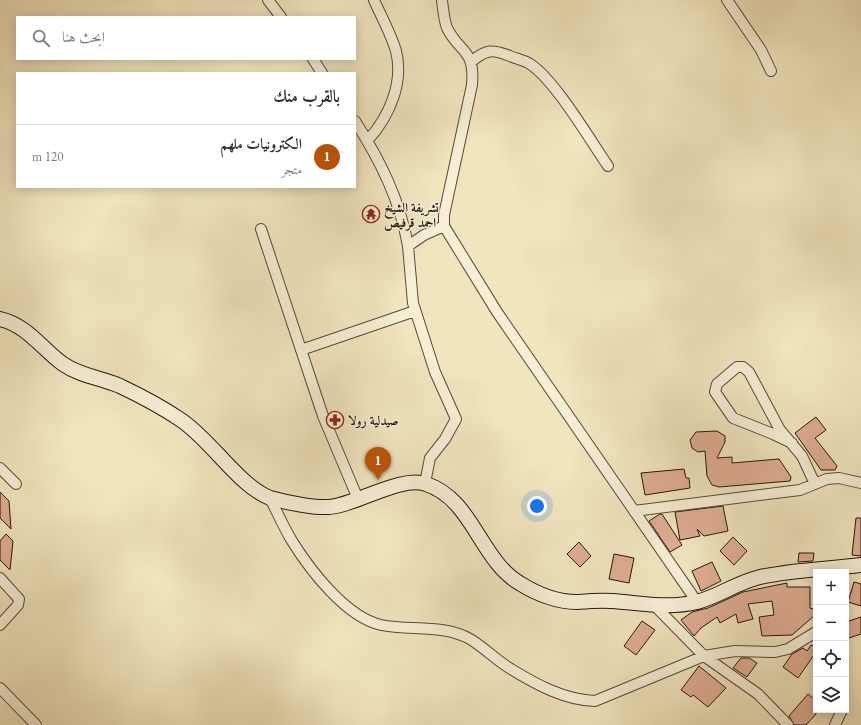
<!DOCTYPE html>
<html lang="ar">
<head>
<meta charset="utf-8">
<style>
	:root { --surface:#fff; --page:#f2f2f3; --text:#2b2b33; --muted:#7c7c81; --line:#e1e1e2; --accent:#b45309 }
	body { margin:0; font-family:"EB Garamond",Amiri,serif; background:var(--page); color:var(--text); direction:rtl }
	.controls { position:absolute; right:12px; bottom:12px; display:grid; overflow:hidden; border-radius:0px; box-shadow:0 2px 10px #0003 }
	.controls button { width:36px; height:36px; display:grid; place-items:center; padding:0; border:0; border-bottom:1px solid var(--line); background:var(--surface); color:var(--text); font:20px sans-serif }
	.you { position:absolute; left:537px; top:506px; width:14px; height:14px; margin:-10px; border:3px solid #fff; border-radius:50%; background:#1a73e8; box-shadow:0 0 0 6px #1a73e833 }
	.badge { display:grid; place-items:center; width:26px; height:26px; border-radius:50%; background:var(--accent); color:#fff; font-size:13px; font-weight:700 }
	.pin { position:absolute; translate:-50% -33px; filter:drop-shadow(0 1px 2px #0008) }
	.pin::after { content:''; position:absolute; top:21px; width:14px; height:12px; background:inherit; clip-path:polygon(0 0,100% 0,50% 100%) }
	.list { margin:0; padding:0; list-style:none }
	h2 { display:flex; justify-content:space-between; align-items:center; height:52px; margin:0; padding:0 16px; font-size:17px }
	h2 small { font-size:13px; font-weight:400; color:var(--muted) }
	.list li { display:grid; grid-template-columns:26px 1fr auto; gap:12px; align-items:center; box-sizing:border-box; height:64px; padding:0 16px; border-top:1px solid var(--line) }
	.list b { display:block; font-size:15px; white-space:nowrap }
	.list p { margin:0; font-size:13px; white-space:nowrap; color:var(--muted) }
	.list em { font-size:13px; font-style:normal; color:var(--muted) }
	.icon { flex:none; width:22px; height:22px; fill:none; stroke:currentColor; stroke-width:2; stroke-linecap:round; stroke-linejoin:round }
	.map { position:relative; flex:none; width:861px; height:725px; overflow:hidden; direction:ltr }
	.search { position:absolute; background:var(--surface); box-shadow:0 2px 10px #0003; left:16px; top:16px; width:340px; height:44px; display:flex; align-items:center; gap:10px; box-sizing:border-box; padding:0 14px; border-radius:0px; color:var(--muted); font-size:15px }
	.panel { position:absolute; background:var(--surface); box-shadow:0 2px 10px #0003; left:16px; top:72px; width:340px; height:116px; border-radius:0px; direction:rtl }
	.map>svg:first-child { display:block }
</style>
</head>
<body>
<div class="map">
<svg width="861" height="725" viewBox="0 0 861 725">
	<rect width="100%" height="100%" fill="#f1e5be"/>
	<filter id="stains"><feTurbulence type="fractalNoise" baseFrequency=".005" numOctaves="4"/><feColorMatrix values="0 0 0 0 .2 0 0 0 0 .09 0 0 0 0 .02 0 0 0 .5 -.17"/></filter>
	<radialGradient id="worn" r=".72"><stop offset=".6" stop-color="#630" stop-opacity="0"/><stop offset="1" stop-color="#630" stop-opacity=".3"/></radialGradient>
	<path fill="#dfad92" stroke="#21170f" d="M816 417 826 430 815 438 837 466 835 470H821L795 433Z
		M717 431 725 436V442L717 458 732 457V463L779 459 791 477 790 481 719 487 712 485 707 476 705 451 698 452 692 448 690 440 696 432Z
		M684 469 686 478H689L690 488 645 495 641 473Z
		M0 492 9 501 11 529 0 518Z
		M723 506 728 531 704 536 697 529 700 536 680 540 675 512Z
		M660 514H662L682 545 670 552 649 521Z
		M856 518H861V556L852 555Z
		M6 534 13 541 10 570 0 560V541Z
		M733 537 747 551 734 565 720 551Z
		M579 542 591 556 580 567 567 554Z
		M799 553H814L813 561 798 562Z
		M614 554 634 558 629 583 609 579Z
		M712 562 721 581 701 591 692 571Z
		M854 582 861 584V606L848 602Z
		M787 583V587H810V608L813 609 815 615 792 635 762 636 759 617 774 615 772 601 748 604 753 619 738 623 736 614 720 623 717 617 701 628 694 636 681 620 692 612 708 608 743 592Z
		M861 617V634L846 639V622Z
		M642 621 655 630 636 655 624 646Z
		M811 645 816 647V652L798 678 783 667 792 654 803 648 807 651Z
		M741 658H749L757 663 747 677 733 668Z
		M699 666 726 688 708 707 693 695 691 697 681 690Z
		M808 694 816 701V714L806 725H794L789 716Z"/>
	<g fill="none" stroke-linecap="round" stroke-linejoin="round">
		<defs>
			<path id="street" d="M268 0 281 17
				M442 0C443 9 444 20 447 28 460 54 475 48 472 85L444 215V226L497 312 697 602
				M727 0 761 50 771 71
				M313 59 322 73
				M471 62C486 49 492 49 510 56 516 59 524 60 530 64 555 80 590 140 608 166
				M355 121C380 160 400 200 408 246L424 235 444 226
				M368 140C389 117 404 83 396 51 391 34 381 16 374 0
				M261 229 323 416 358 499
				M408 246 413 303 435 372 456 419 445 439 430 458 425 483
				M301 350 415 311
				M792 443 773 434 733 418 715 392 717 384 737 367H743L749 372 780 430 802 456 815 484
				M0 468 16 484
				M270 498C277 512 284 528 292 541 310 570 346 617 381 625 410 631 443 624 470 639 485 648 497 661 511 669 537 685 565 700 595 701L704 656 735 651 775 652 788 649 816 632
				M634 511 800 490 827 479 839 478 861 483
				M0 578 19 599 18 605 0 625
				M655 606 704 656 758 694 788 725
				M0 688 36 725
				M835 725 842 710"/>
			<path id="secondary" d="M0 319C27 325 42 349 63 364 80 376 102 378 120 386 141 396 162 407 181 420 212 441 237 484 270 498 285 502 313 508 328 507 354 506 401 475 426 484 473 499 480 561 521 584 537 594 558 602 577 602 589 601 600 600 612 601 641 603 668 609 697 602 719 596 738 582 760 577 793 570 828 569 861 565"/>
		</defs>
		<use href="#street" stroke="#554a3b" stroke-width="12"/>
		<use href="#secondary" stroke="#21170f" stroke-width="16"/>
		<use href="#street" stroke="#f6eed5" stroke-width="10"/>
		<use href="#secondary" stroke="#f6eed5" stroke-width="14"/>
	</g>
	<defs>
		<symbol id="temple-ring" viewBox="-11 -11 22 22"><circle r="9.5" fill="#f6eed5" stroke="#8f2418" stroke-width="1.5"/><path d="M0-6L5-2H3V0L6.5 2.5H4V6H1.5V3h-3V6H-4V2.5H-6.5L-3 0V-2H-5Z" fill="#8f2418"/></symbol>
		<symbol id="pharmacy-ring" viewBox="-11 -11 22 22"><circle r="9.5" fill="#f6eed5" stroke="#8f2418" stroke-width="1.5"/><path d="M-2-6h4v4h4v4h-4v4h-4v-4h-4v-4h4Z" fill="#8f2418"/></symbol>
	</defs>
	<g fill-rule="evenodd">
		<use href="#temple-ring" x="361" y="204" width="20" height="20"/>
		<use href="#pharmacy-ring" x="325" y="410" width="20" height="20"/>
	</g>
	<g text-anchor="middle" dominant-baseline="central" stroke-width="3" stroke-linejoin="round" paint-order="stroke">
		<g font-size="13" font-weight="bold" fill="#21170f" stroke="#f6eed5" text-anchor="start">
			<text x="384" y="207">تشريفة الشيخ<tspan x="384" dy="15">احمد قرفيص</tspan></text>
			<text x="348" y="420">صيدلية رولا</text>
		</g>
	</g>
	<rect width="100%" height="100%" filter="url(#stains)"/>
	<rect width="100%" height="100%" fill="url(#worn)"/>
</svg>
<div class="controls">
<button>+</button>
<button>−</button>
<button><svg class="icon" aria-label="locate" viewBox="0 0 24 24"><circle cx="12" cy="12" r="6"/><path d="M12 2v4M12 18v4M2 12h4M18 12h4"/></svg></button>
<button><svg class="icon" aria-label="layers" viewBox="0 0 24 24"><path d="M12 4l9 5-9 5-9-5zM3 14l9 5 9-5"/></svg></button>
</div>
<div class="you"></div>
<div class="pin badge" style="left:378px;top:480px">1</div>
<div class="search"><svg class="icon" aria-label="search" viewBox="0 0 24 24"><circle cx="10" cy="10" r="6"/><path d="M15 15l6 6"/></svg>ابحث هنا</div>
<section class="panel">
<h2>بالقرب منك<small></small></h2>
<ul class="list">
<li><span class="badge">1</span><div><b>الكترونيات ملهم</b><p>متجر</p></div><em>120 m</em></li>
</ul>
</section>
</div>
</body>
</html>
